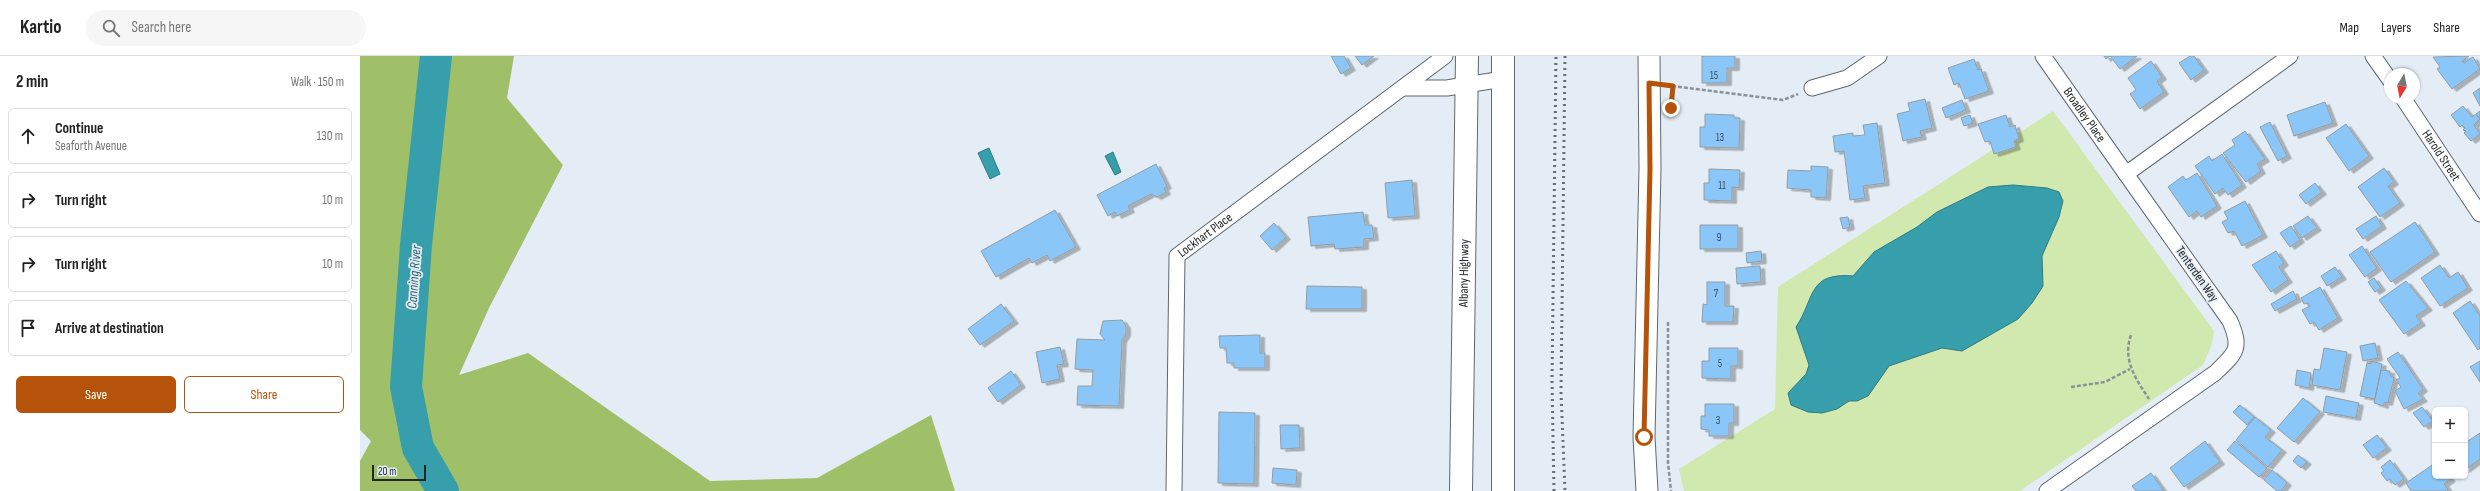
<!DOCTYPE html>
<html lang="en">
<head>
<meta charset="utf-8">
<style>
	:root { --surface:#fff; --page:#f6f6f6; --text:#222; --muted:#767676; --line:#e0e0e0; --accent:#b45309 }
	body { margin:0; font-family:"Sofia Sans Condensed",sans-serif; background:var(--page); color:var(--text) }
	.controls { position:absolute; right:12px; bottom:12px; display:grid; overflow:hidden; border-radius:6px; box-shadow:0 1px 3px #0004 }
	.controls button { width:36px; height:36px; display:grid; place-items:center; padding:0; border:0; border-bottom:1px solid var(--line); background:var(--surface); color:var(--text); font:20px sans-serif }
	.compass { position:absolute; left:2024px; top:12px; width:36px; height:36px; border-radius:50%; background:var(--surface); box-shadow:0 1px 3px #0004; rotate:190deg }
	.scale { position:absolute; left:12px; bottom:10px; width:54px; box-sizing:border-box; padding-left:4px; border:2px solid #222628; border-top:0; font-size:11px; line-height:14px; white-space:nowrap; color:#222628; -webkit-text-stroke:3px #e4edf5; paint-order:stroke }
	.stop { position:absolute; width:12px; height:12px; margin:-9px; border:3px solid #b45309; border-radius:50%; background:#fff }
	.stop.end { background:#b45309; border-color:#fff; box-shadow:0 1px 4px #0008 }
	.list { margin:0; padding:0; list-style:none }
	h2 { display:flex; justify-content:space-between; align-items:center; height:52px; margin:0; padding:0 16px; font-size:17px }
	h2 small { font-size:13px; font-weight:400; color:var(--muted) }
	.list li { display:grid; grid-template-columns:26px 1fr auto; gap:12px; align-items:center; box-sizing:border-box; height:56px; margin:0 8px 8px; padding:0 8px; border:1px solid var(--line); border-radius:6px }
	.list b { display:block; font-size:15px; white-space:nowrap }
	.list p { margin:0; font-size:13px; white-space:nowrap; color:var(--muted) }
	.list em { font-size:13px; font-style:normal; color:var(--muted) }
	.actions { display:flex; gap:8px; padding:12px 16px }
	.actions a { flex:1; padding:9px 0; border:1px solid var(--accent); border-radius:6px; text-align:center; font-size:14px; color:var(--accent) }
	.actions .main { background:var(--accent); color:#fff }
	.icon { flex:none; width:22px; height:22px; fill:none; stroke:currentColor; stroke-width:2; stroke-linecap:round; stroke-linejoin:round }
	.map { position:relative; flex:none; width:2120px; height:435px; overflow:hidden }
	header { display:flex; align-items:center; gap:24px; box-sizing:border-box; height:56px; padding:0 20px; background:var(--surface); border-bottom:1px solid var(--line) }
	header strong { font-size:19px }
	nav { display:flex; gap:22px; margin-inline-start:auto; font-size:14px }
	.search { width:280px; height:36px; background:var(--page); display:flex; align-items:center; gap:10px; box-sizing:border-box; padding:0 14px; border-radius:22px; color:var(--muted); font-size:15px }
	main { display:flex }
	aside { flex:1; background:var(--surface) }
	.map>svg:first-child { display:block }
</style>
</head>
<body>
<header>
<strong>Kartio</strong>
<div class="search"><svg class="icon" aria-label="search" viewBox="0 0 24 24"><circle cx="10" cy="10" r="6"/><path d="M15 15l6 6"/></svg>Search here</div>
<nav><a>Map</a><a>Layers</a><a>Share</a></nav>
</header>
<main>
<aside>
<h2>2 min<small>Walk · 150 m</small></h2>
<ul class="list">
<li><svg class="icon" aria-label="ahead" viewBox="0 0 24 24"><path d="M12 20V5M6 11l6-6 6 6"/></svg><div><b>Continue</b><p>Seaforth Avenue</p></div><em>130 m</em></li>
<li><svg class="icon" aria-label="right" viewBox="0 0 24 24"><path d="M7 20v-9h11M14 6l5 5-5 5"/></svg><div><b>Turn right</b></div><em>10 m</em></li>
<li><svg class="icon" aria-label="right" viewBox="0 0 24 24"><path d="M7 20v-9h11M14 6l5 5-5 5"/></svg><div><b>Turn right</b></div><em>10 m</em></li>
<li><svg class="icon" aria-label="arrive" viewBox="0 0 24 24"><path d="M6 21V4h12l-3 4 3 4H6"/></svg><div><b>Arrive at destination</b></div></li>
</ul>
<div class="actions"><a class="main">Save</a><a>Share</a></div>
</aside>
<div class="map">
<svg width="2120" height="435" viewBox="0 0 2120 435">
	<defs>
		<filter id="shadow"><feDropShadow dx="4.5" dy="2.5" stdDeviation="0" flood-color="#0004"/></filter>
	</defs>
	<rect width="100%" height="100%" fill="#e4edf5"/>
	<path fill="#d1e8ae" d="M1693 55 1854 275 1851 291 1843 309 1660 435H1324L1319 413 1415 353 1418 231Z"/>
	<path fill="#a0bf69" d="M0 0H154L147 42 203 109 129 252 99 319 168 297 350 425 457 422 571 359 595 435H0V405L11 385 0 374Z"/>
	<path fill="#379fac" stroke="#317b84" d="M629 92 640 118 630 123 618 97Z
		M753 96 761 116 755 119 745 100Z
		M1653 129 1687 132 1699 136 1703 145 1699 161 1682 200 1683 230 1672 247 1658 263 1602 295 1582 292 1529 310 1508 340 1497 345H1489L1477 353 1462 357 1448 356 1431 349 1428 337 1446 318 1449 309 1436 271C1455 243 1447 216 1493 220L1514 196 1557 171 1577 156 1628 131Z"/>
	<g fill="none" stroke-linecap="round" stroke-linejoin="round">
		<path stroke="#379fac" stroke-width="32" d="M76 0 56 189 46 331 58 392 83 435"/>
	</g>
	<path fill="#8ac7f8" stroke="#949ca3" filter="url(#shadow)" d="M971 0H984L991 12 981 18Z
		M995 0H1014L1002 9Z
		M1342 0H1375V12H1367V27H1342Z
		M1744 0H1777L1760 13 1750 0 1746 3Z
		M1830 0H1834L1844 14 1831 24 1819 7Z
		M2109 0 2102 5 2104 7 2113 1 2120 13 2092 33 2077 13 2080 11 2073 1Z
		M1614 3 1618 14 1621 13 1629 35 1605 43 1599 27 1594 29 1588 12Z
		M1791 5 1802 21 1797 25 1804 36 1780 53 1770 38 1776 34 1768 22Z
		M2120 32V50L2113 37Z
		M1565 43 1572 72 1560 75 1562 81 1543 85 1537 58 1550 55 1548 47Z
		M1602 44 1606 54 1586 62 1582 52Z
		M1965 46 1973 67 1934 80 1927 59Z
		M2103 50 2112 61 2116 58 2120 63 2114 69 2120 78 2111 85 2104 77 2106 75 2103 74 2105 72 2102 69 2100 71 2091 59Z
		M2120 55V63L2116 58Z
		M1345 58 1374 59V62H1380L1379 92 1340 91V71H1345Z
		M1610 59 1613 67 1604 70 1601 62Z
		M1646 59 1650 71 1655 69 1659 83 1654 85 1656 91 1634 98 1630 85 1625 86 1618 68Z
		M1910 66 1927 100 1918 105 1900 71Z
		M1517 67 1525 127 1503 130 1505 142 1490 144 1484 95 1475 96 1473 80 1493 77V80L1505 79 1503 69Z
		M1986 68 2009 100 1989 115 1966 82Z
		M1885 75 1905 103 1897 108 1901 115 1886 126 1863 97 1875 89 1872 84Z
		M1862 98 1882 129 1868 139 1863 132 1855 138 1835 110 1849 100 1852 105Z
		M796 108 807 130 804 132 806 136 797 141 791 138 768 150 770 154 757 160 755 156 748 160 737 139Z
		M1451 110 1468 111 1466 142 1451 141V134L1427 132 1428 114 1451 115Z
		M2024 112 2034 126 2028 130 2040 147 2020 161 1998 131Z
		M1349 113 1380 114 1379 132 1372 131V145L1344 144V127H1349Z
		M1837 117 1857 150 1841 161 1837 155 1829 161 1808 131 1823 120 1826 124Z
		M1052 124 1055 160 1028 162 1025 127Z
		M1955 127 1962 136 1946 148 1939 139Z
		M1885 145 1903 179 1882 190 1874 175 1868 177 1862 166 1868 163 1864 156Z
		M695 154 716 191 690 205 687 199 672 207 669 202 636 221 621 195Z
		M1003 156 1005 169H1012L1014 182 1004 183V191L975 193 974 188 951 190 948 161Z
		M1948 160 1957 172 1942 182 1933 170Z
		M2016 160 2022 170 2003 183 1996 173Z
		M1488 161 1490 171 1483 173 1480 162Z
		M2055 166 2075 196 2031 226 2010 196Z
		M914 167 926 181 912 194 900 180Z
		M1340 169H1378V193H1340Z
		M1931 170 1940 184 1930 191 1920 177Z
		M2002 190 2017 212 2005 221 1989 199Z
		M1401 195 1402 205 1387 207 1386 197Z
		M1916 195 1924 207 1919 211 1928 224 1911 236 1892 209Z
		M2080 209 2089 222 2098 216 2108 232 2080 250 2061 222Z
		M1400 210 1401 226 1377 228 1376 212Z
		M1975 211 1982 221 1967 230 1961 220Z
		M2014 222 2021 232 2015 236 2008 226Z
		M2046 225 2068 252 2056 260 2061 267 2044 278 2019 244Z
		M1347 226H1365V250H1374L1373 266H1342L1343 248 1347 249Z
		M947 230 1002 231V253H946Z
		M1960 231 1978 262 1959 274 1954 266 1950 268 1942 254 1950 250 1948 247 1944 248 1941 242Z
		M1933 235 1937 243 1915 255 1911 248Z
		M2110 245 2120 260V292L2118 294 2093 257Z
		M641 248 654 265 620 289 608 273Z
		M762 264 766 270V278L762 284 759 350 717 349 718 330H732L733 314 715 313 717 283 745 284 740 278 743 265Z
		M900 279V297H905V312H874V307H867L866 292H860L859 280Z
		M2015 287 2018 302 2003 305 2000 290Z
		M700 291 704 308 697 309 700 323 682 327 676 296Z
		M1349 292H1378V310H1371V323L1342 322V305H1349Z
		M1964 292 1987 296 1980 334 1952 329 1954 313 1960 314Z
		M2038 296 2063 333 2058 337 2063 343 2044 353 2035 335 2041 331 2036 324 2040 322 2027 303Z
		M2011 305 2022 308 2015 343 2000 340 2007 307 2011 308Z
		M2120 305V326L2110 311Z
		M1937 314 1951 317 1949 332 1935 329Z
		M2021 314 2030 315V319L2034 322 2028 347 2024 346V350L2014 347Z
		M651 315 661 329 638 346 628 332Z
		M1966 340 1999 347 1996 362 1963 356Z
		M1943 342 1960 356 1934 386 1917 372Z
		M1345 348H1374V367H1369V380H1349V374L1341 373V360H1345Z
		M1880 349 1894 361 1887 369 1873 356Z
		M2062 351 2073 365 2064 371 2053 357Z
		M859 356 895 357 894 428 858 427Z
		M1895 361 1911 374 1905 381 1922 394 1908 411 1876 384Z
		M920 369H939L940 392 921 393Z
		M2120 377V403L2105 414V387Z
		M2017 379 2027 392 2013 402 2003 389Z
		M1845 385 1860 406 1824 431 1810 412Z
		M1875 385 1907 412 1899 421 1867 394Z
		M1938 399 1947 406 1941 412 1933 405Z
		M2030 404 2044 423 2035 429 2030 423 2027 425 2021 417 2024 415 2021 411Z
		M2075 407V420H2088L2091 423 2084 428 2088 433 2085 435H2051L2046 427Z
		M913 412 937 414 936 429 912 427Z
		M1912 414 1927 427 1921 435H1917L1904 424Z
		M1791 417 1804 435H1776L1772 430Z"/>
	<g fill="none" stroke-linecap="round" stroke-linejoin="round">
		<defs>
			<g id="street">
				<path id="s1" d="M1683 0 1766 118"/>
				<path d="M2013 0 2030 24"/>
				<path d="M1043 32H1087L1143 23"/>
				<path d="M1452 32 1487 22 1519 0"/>
				<path id="s2" d="M2043 42 2120 158"/>
				<path id="s3" d="M814 435 817 200 1085 0"/>
				<path d="M1687 435 1855 317C1876 297 1882 293 1870 265L1766 118 1930 0"/>
			</g>
			<path id="secondary" d="M1287 435 1284 381 1290 113 1289 0"/>
			<g id="highway">
				<path d="M1143 0V435"/>
				<path id="s4" d="M1101 435 1107 0"/>
			</g>
		</defs>
		<use href="#street" stroke="#60676e" stroke-width="17"/>
		<use href="#secondary" stroke="#60676e" stroke-width="23"/>
		<use href="#highway" stroke="#60676e" stroke-width="24"/>
		<path stroke="#8b9297" stroke-width="2.5" stroke-dasharray="4 2" stroke-linecap="butt" d="M1312 30 1423 44 1438 38
			M1311 57 1313 30
			M1308 266V407L1311 435
			M1771 279C1762 304 1776 323 1789 343
			M1711 331 1745 326 1770 313"/>
		<use href="#street" stroke="#fff" stroke-width="15"/>
		<use href="#secondary" stroke="#fff" stroke-width="21"/>
		<use href="#highway" stroke="#fff" stroke-width="22"/>
		<path stroke="#676d71" stroke-width="3" stroke-dasharray="2 4" stroke-linecap="butt" d="M1205 0 1201 336 1205 435
			M1194 435 1192 325 1196 0"/>
	</g>
	<g fill="none" stroke-linecap="round" stroke-linejoin="round">
		<path stroke="#b45309" stroke-width="5" d="M1284 381 1290 113 1289 27 1313 30 1311 52"/>
	</g>
	<g text-anchor="middle" dominant-baseline="central" stroke-width="3.5" stroke-linejoin="round" paint-order="stroke">
		<g font-size="11" fill="#3c4e5c">
			<text x="1354" y="19">15</text>
			<text x="1360" y="81">13</text>
			<text x="1362" y="129">11</text>
			<text x="1359" y="181">9</text>
			<text x="1356" y="237">7</text>
			<text x="1360" y="307">5</text>
			<text x="1358" y="364">3</text>
		</g>
		<g font-size="13" fill="#222628" stroke="#e4edf5">
			<text stroke="none"><textPath href="#s1" startOffset="72">Broadley Place</textPath></text>
			<text stroke="none"><textPath href="#s2" startOffset="69">Harold Street</textPath></text>
			<text stroke="none"><textPath href="#s3" startOffset="270">Lockhart Place</textPath></text>
			<text stroke="none"><textPath href="#s4" startOffset="218">Albany Highway</textPath></text>
			<text transform="translate(1837 218) rotate(55)">Tenterden Way</text>
		</g>
		<g font-size="14" font-style="italic" fill="#2a6169" stroke="#e4edf5">
			<text transform="translate(54 221) rotate(-86)">Canning River</text>
		</g>
	</g>
</svg>
<div class="controls">
<button>+</button>
<button>−</button>
</div>
<svg class="compass" viewBox="-18 -18 36 36"><path d="M0-13l5 13h-10z" fill="#e53935"/><path d="M0 13l5-13h-10z" fill="#767676"/></svg>
<div class="scale">20 m</div>
<div class="stop" style="left:1284px;top:381px"></div>
<div class="stop end" style="left:1311px;top:52px"></div>
</div>
</main>
</body>
</html>
